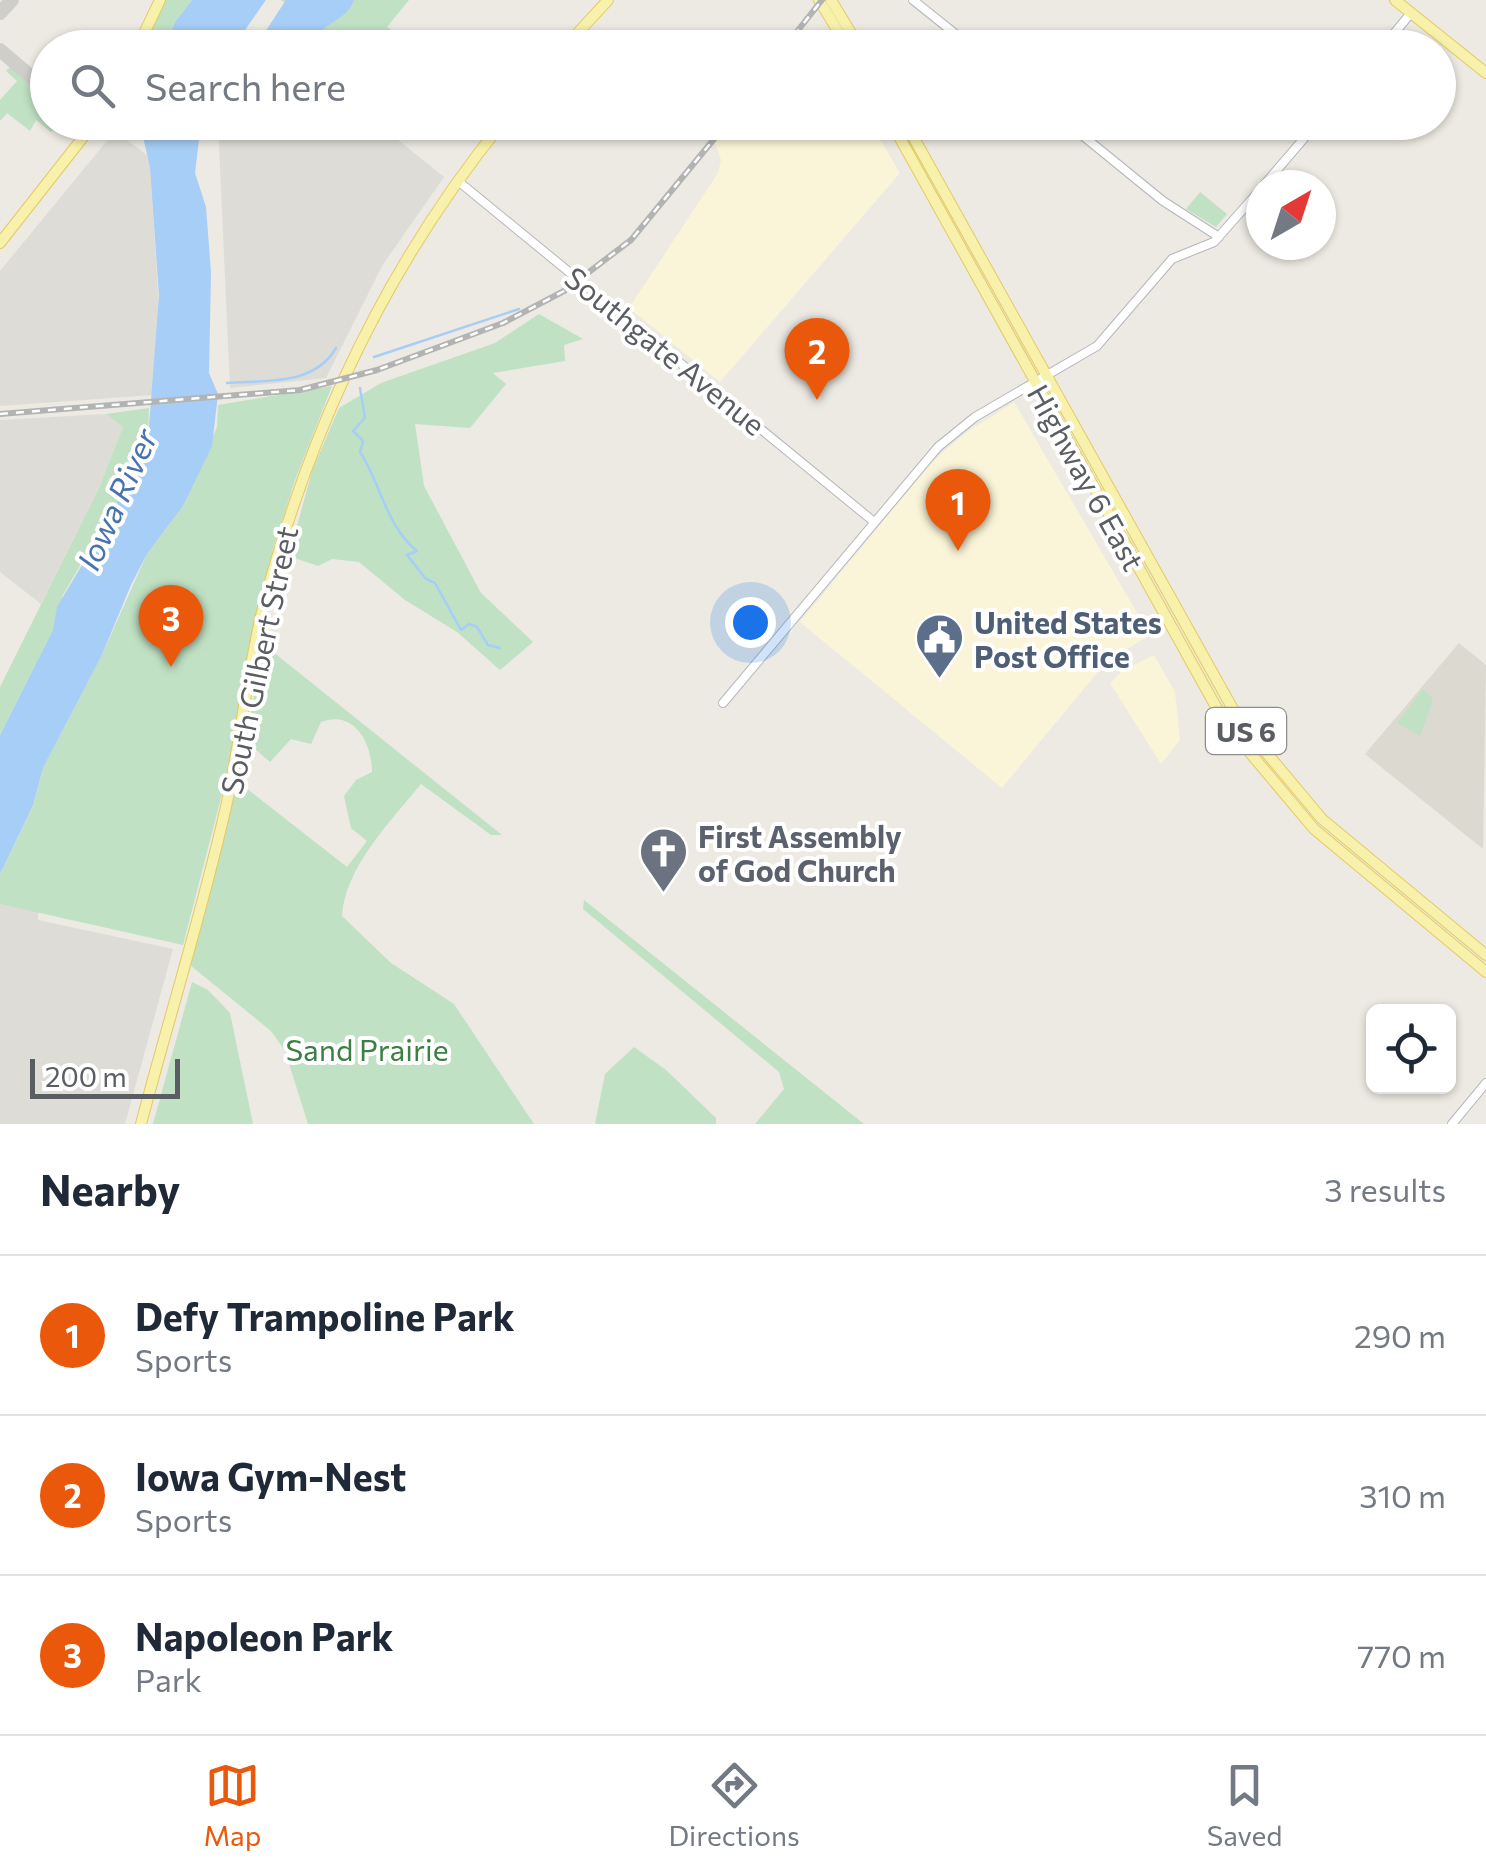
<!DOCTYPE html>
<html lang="en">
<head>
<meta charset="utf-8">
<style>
	:root { --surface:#fff; --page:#f2f2f3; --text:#1f2937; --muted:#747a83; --line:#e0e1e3; --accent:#ea580c }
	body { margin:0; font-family:Commissioner,sans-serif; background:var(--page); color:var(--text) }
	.controls { position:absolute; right:30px; bottom:30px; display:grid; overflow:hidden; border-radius:15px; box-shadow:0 2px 8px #0004 }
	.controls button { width:90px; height:90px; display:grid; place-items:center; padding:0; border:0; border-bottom:2px solid var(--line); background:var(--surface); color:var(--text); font:50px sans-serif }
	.compass { position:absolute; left:1246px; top:170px; width:90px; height:90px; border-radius:50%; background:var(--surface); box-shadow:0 2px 8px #0004; rotate:39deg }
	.scale { position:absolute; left:30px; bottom:25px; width:150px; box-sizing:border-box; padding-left:10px; border:5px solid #5a5d61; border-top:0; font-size:28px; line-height:35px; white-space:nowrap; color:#5a5d61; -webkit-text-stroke:8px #fff; paint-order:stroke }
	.you { position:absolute; left:750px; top:622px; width:35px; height:35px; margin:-25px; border:8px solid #fff; border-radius:50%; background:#1a73e8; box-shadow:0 0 0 15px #1a73e833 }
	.badge { display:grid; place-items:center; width:65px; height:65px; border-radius:50%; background:var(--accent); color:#fff; font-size:32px; font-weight:700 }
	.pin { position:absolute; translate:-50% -82px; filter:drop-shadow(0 2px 5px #0008) }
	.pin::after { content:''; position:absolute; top:52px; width:35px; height:30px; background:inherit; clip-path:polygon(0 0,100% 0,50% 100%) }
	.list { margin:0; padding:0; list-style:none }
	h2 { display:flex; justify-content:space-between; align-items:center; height:130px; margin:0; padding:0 40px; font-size:42px }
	h2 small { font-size:32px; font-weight:400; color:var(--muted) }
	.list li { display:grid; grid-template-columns:65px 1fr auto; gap:30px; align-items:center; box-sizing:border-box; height:160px; padding:0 40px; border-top:2px solid var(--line) }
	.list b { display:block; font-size:38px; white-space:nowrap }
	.list p { margin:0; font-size:32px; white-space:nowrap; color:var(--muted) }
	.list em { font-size:32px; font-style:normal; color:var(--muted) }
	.icon { flex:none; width:55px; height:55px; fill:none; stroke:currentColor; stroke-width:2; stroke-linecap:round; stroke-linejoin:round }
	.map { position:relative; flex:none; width:1486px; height:1124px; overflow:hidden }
	.search { position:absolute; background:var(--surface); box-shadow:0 2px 8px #0004; left:30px; right:30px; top:30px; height:110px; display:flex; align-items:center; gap:25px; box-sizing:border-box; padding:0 35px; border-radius:55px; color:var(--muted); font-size:38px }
	.sheet { height:610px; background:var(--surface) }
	nav { display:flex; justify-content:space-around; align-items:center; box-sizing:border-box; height:140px; border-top:2px solid var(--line); background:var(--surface); font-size:28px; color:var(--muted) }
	nav a { display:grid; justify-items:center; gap:5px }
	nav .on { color:var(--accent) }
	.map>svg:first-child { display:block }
</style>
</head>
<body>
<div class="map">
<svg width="1486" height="1124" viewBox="0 0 1486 1124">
	<rect width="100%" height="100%" fill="#eceae2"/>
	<path fill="#faf5d8" d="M730 123H870L900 173 720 382 629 308 718 173 721 160 715 143Z
		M1014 402 1150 635 1106 662 1002 788 800 622 932 462 964 434Z
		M1154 655 1175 692 1180 740 1161 764 1110 683 1123 670Z"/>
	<path fill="#dddcd6" d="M218 123H377L444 177 382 266 326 378 230 388Z
		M115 131 147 155 150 167 160 323 153 395 0 406V271Z
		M106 414 123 427 99 488 41 604 0 572V420Z
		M0 904 38 912V920L173 949 125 1124H0Z"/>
	<path fill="#dbd9d0" d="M1459 643 1486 665 1483 849 1365 754Z"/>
	<path fill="#c0e1c3" d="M166 0H192L175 22 164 47 143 48Z
		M281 0H409L387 27 403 40 398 47H341Z
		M11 66 47 98 48 122 59 123 51 132 36 120 30 131 7 113 0 121V100L17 81 6 71Z
		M1200 192 1227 214 1216 227 1186 209Z
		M539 314 583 339 564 345 565 361 493 373 506 384 470 428 415 424 424 486 481 593 533 642 500 670 457 632 405 600 359 562 332 559 318 566 289 556 312 471 339 408 381 383 495 343Z
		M332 386 295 480 273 549 224 786 183 945 0 904V874L33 807 43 768 101 657 147 554 183 506 217 427 218 405Z
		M149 408 148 439 130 480 63 595 53 630 0 735V687L99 488 123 427 106 414Z
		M263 644 502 835H491L421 784C391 821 345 867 342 916L391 963 454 1004 534 1124H308L285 1051 271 1031 190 965 237 781 347 867 367 841 351 828 344 796 356 780 372 772C372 744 355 709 321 722L311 744 291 739 270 762 246 741Z
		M1423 689 1433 699 1420 736 1397 723Z
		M584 900 864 1124H755L784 1089 779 1072 583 909Z
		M192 982 208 990 230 1013 253 1124H153Z
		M634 1047 666 1070 716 1118V1124H595L605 1074Z"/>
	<path fill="#a7cef7" d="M192 0H266L233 47H164L175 22Z
		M286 0H354C347 22 320 22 311 45L263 47 261 38Z
		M140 123H201L195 173 206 207 211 272 209 373 218 394 212 446 183 506 147 554 131 585 101 657 43 768 33 806 0 874V735L53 630 57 607 107 523 148 439 159 296 150 168Z"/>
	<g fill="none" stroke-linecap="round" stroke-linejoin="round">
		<path stroke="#a7cef7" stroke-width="2.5" d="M374 357 519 309
			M227 383C266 380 314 386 336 348
			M360 388 365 418 353 431 363 441 360 452C381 484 386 526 417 551L407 555 426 579 435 583 461 630 469 624 477 627 488 645 500 648"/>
		<path stroke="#cfceca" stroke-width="14" d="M0 13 12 0
			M0 50 48 91"/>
		<defs>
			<path id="minor" d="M913 0 973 48
				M1382 48 1411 13
				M1066 122 1163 201 1219 237
				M458 181 873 521
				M1264 185 1318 122
				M723 703 938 447 975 417 1097 346 1172 259 1214 242 1261 189
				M1452 1124 1486 1083"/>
			<path id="major" d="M819 0 848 48
				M831 0 860 48
				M1395 0 1486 73
				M137 48 160 0
				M564 48 608 0
				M891 122 1225 723 1314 829 1486 972
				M905 122 1239 720 1322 819 1486 955
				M0 243 95 122
				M141 1124C169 1017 203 910 227 802 241 738 247 671 263 608 309 430 386 266 503 122"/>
		</defs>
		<use href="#minor" stroke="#b4b7bb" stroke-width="10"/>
		<use href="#major" stroke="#e4c963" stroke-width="12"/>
		<use href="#minor" stroke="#fff" stroke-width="8"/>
		<use href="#major" stroke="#f7f1ab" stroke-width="10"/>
		<defs>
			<path id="rail" d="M784 48 822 0
				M0 414 300 390 377 370 503 323 564 291 631 240 728 122"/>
		</defs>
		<use href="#rail" stroke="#b2b3b3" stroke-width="6"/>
		<use href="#rail" stroke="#fff" stroke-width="2.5" stroke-dasharray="8" stroke-linecap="butt"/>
	</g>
	<defs>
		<symbol id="civic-pin" viewBox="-11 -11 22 30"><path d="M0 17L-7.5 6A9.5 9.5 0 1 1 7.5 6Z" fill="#5c6f8a" stroke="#fff"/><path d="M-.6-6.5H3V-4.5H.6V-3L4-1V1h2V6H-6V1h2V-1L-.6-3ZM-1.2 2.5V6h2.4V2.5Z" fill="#fff"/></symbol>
		<symbol id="church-pin" viewBox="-11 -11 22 30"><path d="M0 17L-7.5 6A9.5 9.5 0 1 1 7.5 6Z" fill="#6b7280" stroke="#fff"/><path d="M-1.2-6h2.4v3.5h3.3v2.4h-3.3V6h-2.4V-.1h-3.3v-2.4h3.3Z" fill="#fff"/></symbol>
	</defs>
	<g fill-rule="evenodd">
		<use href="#civic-pin" x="912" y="610" width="55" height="75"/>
		<use href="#church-pin" x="636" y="824" width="55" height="75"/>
	</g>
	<g text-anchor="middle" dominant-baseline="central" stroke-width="8" stroke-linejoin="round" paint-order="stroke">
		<rect fill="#fff" stroke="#8c8e90" stroke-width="2.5" x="1206" y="708" width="80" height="46" rx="8"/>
		<g font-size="28" font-weight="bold" fill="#5a5d61">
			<text x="1246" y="731">US 6</text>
		</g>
		<g font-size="30" fill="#5a5d61" stroke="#fff">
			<text transform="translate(666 350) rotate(39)">Southgate Avenue</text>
			<text transform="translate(1087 477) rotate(61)">Highway 6 East</text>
			<text transform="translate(258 660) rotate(-78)">South Gilbert Street</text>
		</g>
		<g font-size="30" font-weight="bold" fill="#4e5e75" stroke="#fff" text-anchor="start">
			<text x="974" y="621">United States<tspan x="974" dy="34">Post Office</tspan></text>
		</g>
		<g font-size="30" font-weight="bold" fill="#5b616d" stroke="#fff" text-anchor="start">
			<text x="698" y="835">First Assembly<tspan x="698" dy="34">of God Church</tspan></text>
		</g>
		<g font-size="30" fill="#3c7f44" stroke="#fff">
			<text x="367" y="1048">Sand Prairie</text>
		</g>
		<g font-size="32" font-style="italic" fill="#4973af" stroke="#fff">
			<text transform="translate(116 499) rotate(-66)">Iowa River</text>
		</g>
	</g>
</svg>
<div class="controls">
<button><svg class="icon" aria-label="locate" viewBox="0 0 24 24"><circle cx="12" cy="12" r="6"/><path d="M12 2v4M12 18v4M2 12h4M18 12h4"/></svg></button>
</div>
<svg class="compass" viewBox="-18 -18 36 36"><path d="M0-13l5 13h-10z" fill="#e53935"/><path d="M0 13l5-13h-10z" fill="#747a83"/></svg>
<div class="scale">200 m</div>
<div class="you"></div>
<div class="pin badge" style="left:958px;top:551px">1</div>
<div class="pin badge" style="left:817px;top:400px">2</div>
<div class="pin badge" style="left:171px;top:667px">3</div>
<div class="search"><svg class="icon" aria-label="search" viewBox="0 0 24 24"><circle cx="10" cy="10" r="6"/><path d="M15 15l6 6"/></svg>Search here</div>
</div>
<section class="sheet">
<h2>Nearby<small>3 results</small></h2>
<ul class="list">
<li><span class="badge">1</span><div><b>Defy Trampoline Park</b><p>Sports</p></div><em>290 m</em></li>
<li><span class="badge">2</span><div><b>Iowa Gym-Nest</b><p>Sports</p></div><em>310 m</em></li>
<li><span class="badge">3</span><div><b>Napoleon Park</b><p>Park</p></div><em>770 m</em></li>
</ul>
</section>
<nav>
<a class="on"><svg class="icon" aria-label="map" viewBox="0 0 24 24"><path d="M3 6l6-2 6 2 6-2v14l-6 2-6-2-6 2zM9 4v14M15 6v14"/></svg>Map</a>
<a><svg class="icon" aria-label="directions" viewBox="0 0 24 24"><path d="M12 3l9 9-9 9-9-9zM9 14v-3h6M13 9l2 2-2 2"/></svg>Directions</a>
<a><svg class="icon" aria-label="saved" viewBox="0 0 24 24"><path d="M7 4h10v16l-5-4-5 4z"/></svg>Saved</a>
</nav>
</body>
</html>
